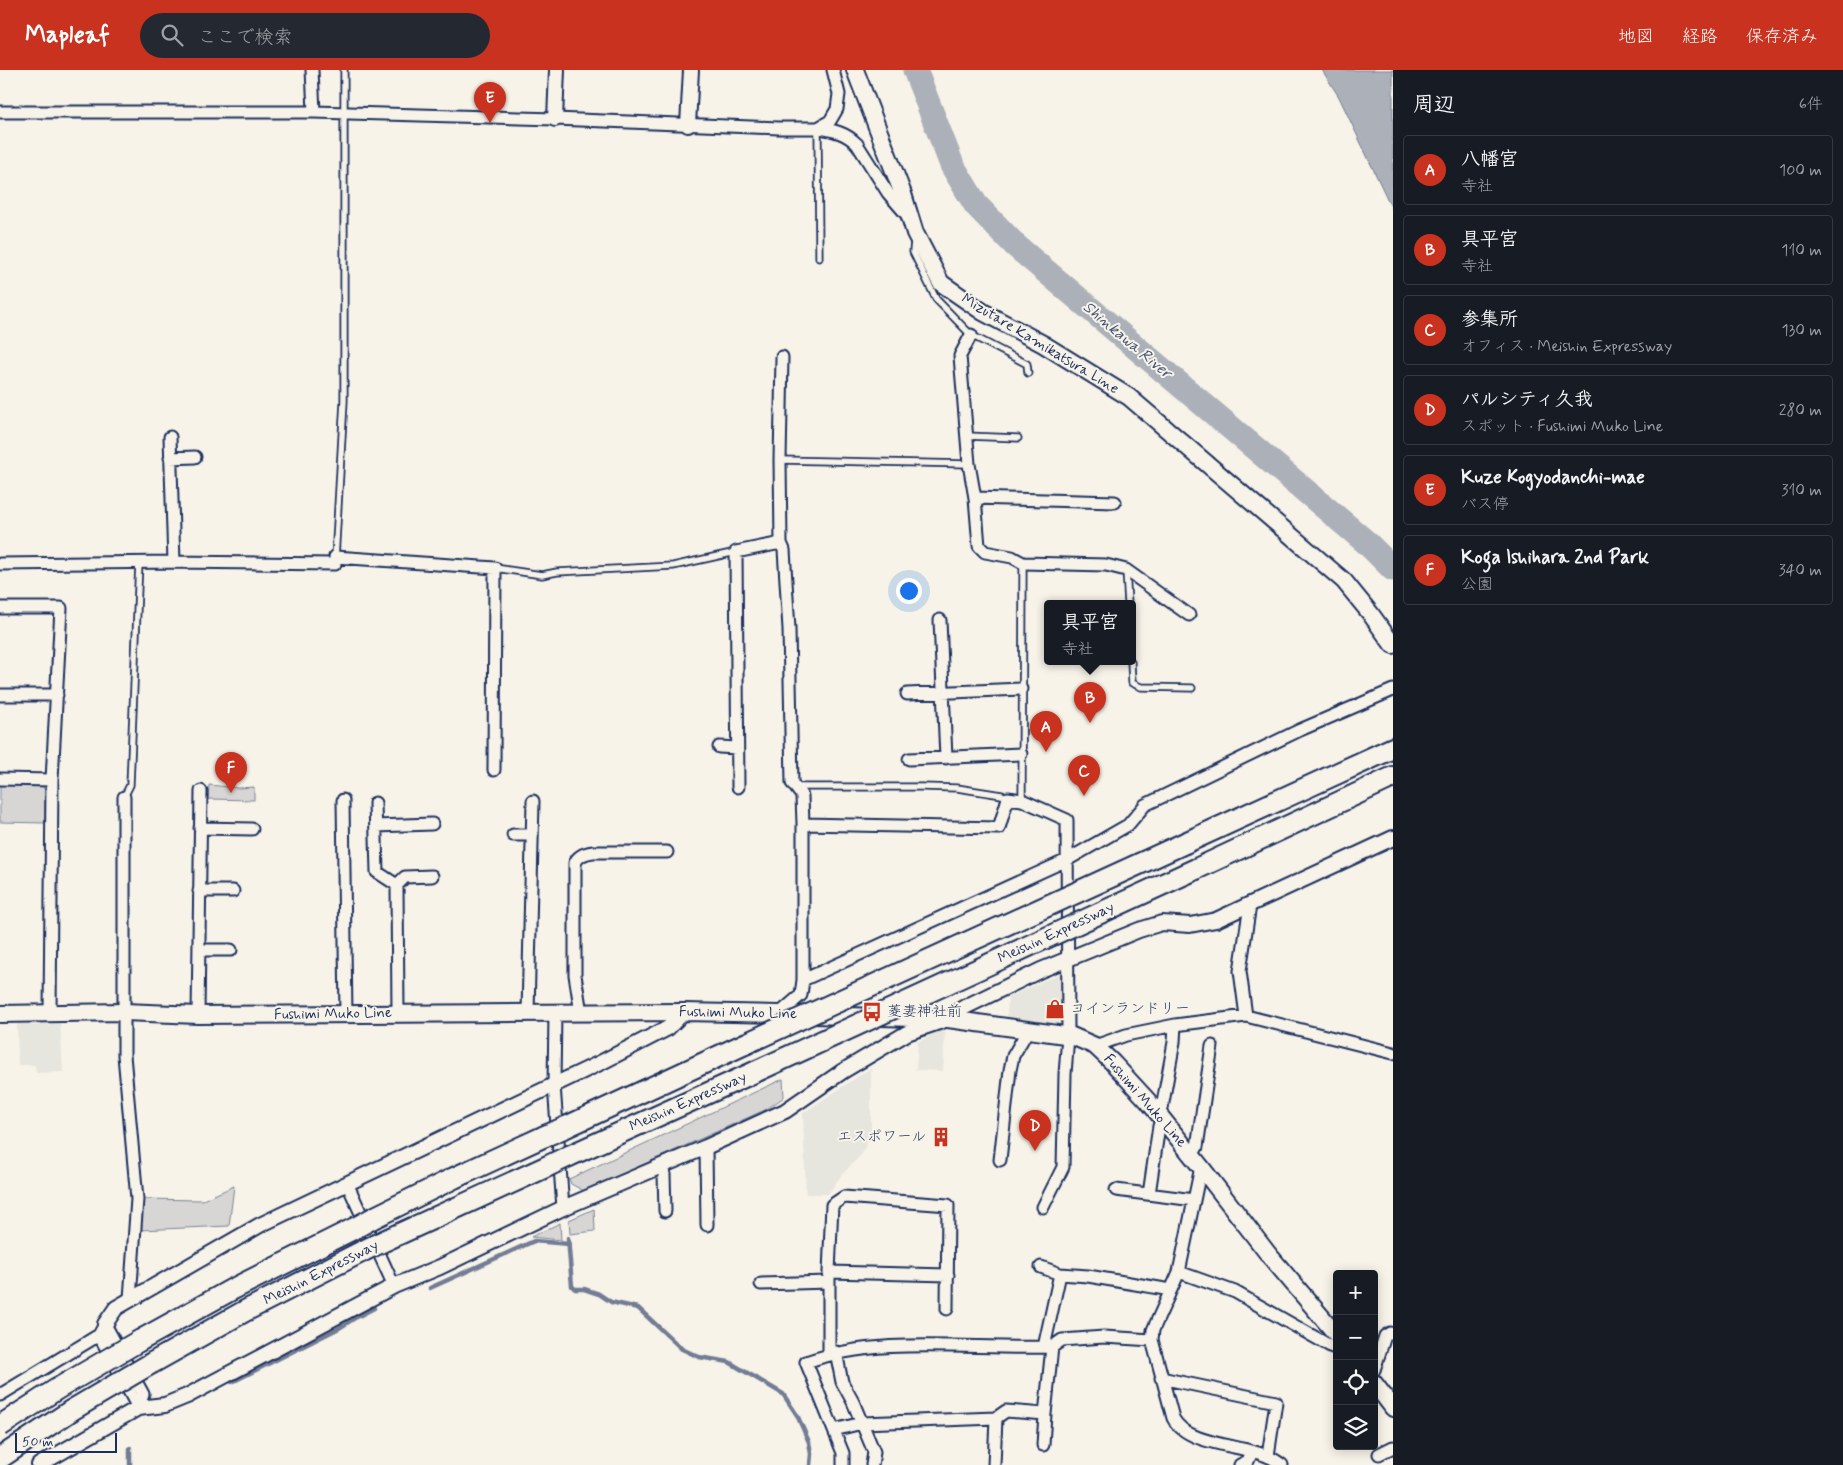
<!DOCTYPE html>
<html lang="ja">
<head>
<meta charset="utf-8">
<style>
	:root { --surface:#171b24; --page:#242831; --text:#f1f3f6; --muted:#9ea1a6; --line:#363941; --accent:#c8321e }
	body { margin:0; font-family:Mynerve,"Klee One",sans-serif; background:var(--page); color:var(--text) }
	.controls { position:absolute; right:15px; bottom:15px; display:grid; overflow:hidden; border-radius:5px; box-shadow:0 2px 12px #0003 }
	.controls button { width:45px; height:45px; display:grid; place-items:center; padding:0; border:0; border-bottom:1px solid var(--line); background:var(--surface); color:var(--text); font:25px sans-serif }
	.scale { position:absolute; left:15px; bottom:12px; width:102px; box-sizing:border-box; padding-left:5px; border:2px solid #1b2f5e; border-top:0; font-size:14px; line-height:18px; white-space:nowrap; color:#1b2f5e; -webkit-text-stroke:4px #f7f3e8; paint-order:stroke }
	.you { position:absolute; left:908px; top:520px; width:18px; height:18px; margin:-12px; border:4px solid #fff; border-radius:50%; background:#1a73e8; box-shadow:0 0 0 8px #1a73e833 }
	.badge { display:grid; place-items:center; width:32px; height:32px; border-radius:50%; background:var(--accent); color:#fff; font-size:16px; font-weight:700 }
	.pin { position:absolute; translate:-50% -41px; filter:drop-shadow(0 1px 2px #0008) }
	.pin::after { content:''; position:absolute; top:26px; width:18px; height:15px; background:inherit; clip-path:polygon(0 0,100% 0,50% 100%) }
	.popup { position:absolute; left:1044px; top:530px; width:92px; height:65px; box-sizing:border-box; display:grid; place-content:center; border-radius:5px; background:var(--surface); filter:drop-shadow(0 1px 4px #0005); font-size:16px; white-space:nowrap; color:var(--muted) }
	.popup b { font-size:19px; color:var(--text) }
	.popup::after { content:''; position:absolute; left:50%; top:100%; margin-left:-10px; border:10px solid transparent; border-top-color:var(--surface) }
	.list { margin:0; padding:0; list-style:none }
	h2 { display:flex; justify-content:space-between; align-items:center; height:65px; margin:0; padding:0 20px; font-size:21px }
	h2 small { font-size:16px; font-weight:400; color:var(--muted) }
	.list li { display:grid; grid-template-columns:32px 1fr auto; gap:15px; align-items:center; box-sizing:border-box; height:70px; margin:0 10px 10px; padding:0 10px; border:1px solid var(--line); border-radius:5px }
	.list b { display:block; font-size:19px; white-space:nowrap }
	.list p { margin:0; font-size:16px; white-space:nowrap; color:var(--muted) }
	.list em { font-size:16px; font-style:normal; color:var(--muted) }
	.icon { flex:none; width:28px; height:28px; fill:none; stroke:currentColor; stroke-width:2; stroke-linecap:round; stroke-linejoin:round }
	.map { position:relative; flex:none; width:1393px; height:1395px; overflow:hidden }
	header { display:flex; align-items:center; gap:30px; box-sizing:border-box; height:70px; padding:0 25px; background:var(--accent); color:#fff }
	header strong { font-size:24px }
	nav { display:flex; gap:28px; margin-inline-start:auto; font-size:18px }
	.search { width:350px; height:45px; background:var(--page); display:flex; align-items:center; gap:12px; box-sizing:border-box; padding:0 18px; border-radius:28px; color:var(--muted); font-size:19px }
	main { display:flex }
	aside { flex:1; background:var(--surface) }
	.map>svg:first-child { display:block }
</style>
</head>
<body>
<header>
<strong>Mapleaf</strong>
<div class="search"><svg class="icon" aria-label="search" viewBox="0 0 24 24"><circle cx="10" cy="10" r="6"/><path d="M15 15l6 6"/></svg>ここで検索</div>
<nav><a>地図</a><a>経路</a><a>保存済み</a></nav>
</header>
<main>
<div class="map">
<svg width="1393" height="1395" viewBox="0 0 1393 1395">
	<rect width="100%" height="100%" fill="#f7f3e8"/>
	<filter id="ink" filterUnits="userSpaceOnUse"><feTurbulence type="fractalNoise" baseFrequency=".02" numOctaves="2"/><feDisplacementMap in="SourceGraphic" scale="10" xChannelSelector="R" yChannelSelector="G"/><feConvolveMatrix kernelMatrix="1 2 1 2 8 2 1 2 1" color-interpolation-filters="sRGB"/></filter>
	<g filter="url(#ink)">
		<path fill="#e6e5de" d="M1064 902 1063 955 1007 948 1008 927Z
			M60 952 63 1002 36 1003 35 995H18L17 953Z
			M939 961H945L943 1001 916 1000 918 972Z
			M871 998V1062L862 1084 842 1104 828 1124H806L803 1043Z"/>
		<path fill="#d7d6d4" stroke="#798299" d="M0 714H40L45 720V753L0 752Z
			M209 715 238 718 254 717V730L208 729Z
			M783 1009 784 1027 767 1039 584 1121 571 1114 569 1109Z
			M234 1116 229 1156 140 1160 141 1129 203 1130Z
			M594 1139 595 1161 570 1164 569 1150Z
			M560 1153 561 1170 531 1167Z"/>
		<path fill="#acb0b9" stroke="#727c95" d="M1322 0H1393V141L1339 27Z"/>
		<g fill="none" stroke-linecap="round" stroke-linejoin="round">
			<path stroke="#727c95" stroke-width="4.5" d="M568 1168 572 1216 575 1219H584L599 1224 611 1232 638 1238 682 1279 699 1287 729 1292 783 1324 797 1345 809 1372 811 1384 810 1395
				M430 1218 534 1171 569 1174
				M232 1312 339 1258 353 1249 374 1238
				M130 1395V1378"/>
			<path stroke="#acb0b9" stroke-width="25" d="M915 0 952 95 976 135 1016 176 1367 473 1393 499"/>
			<defs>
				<path id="service" d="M818 58 819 188
					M914 171 913 182 936 229 971 265 1027 294 1028 303
					M966 366 1018 368
					M780 390 969 394
					M335 489 344 331V0
					M495 498 542 505 557 502 673 496 736 482
					M1126 500 1128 534
					M1131 592 1132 613 1141 617 1192 618
					M796 717H922L957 718 1002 725 1008 728
					M124 727 130 715 139 492
					M1022 730 1023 493"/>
				<path id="minor" d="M312 0 314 42
					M0 42H314L555 49 779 58H818L830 51 837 39 839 24 833 0
					M818 58C834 60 846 63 857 74L888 123 907 145
					M971 265 960 286 969 394 975 428 979 476 985 482 1012 487 1023 493 1106 495 1126 500 1189 545
					M782 287 780 390 781 473 784 480 789 559 792 713 802 726 803 754
					M170 367 174 492
					M170 388 195 387
					M975 428 1115 432
					M335 487 495 498 494 700
					M0 494 174 492 335 494
					M0 538H61L52 710 50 943
					M940 550 946 688
					M907 624 1021 619
					M0 625H57
					M719 677 737 678
					M909 689 1021 684
					M0 709 52 710
					M738 717 736 482 781 473
					M124 727V985L137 1129 130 1229
					M343 730 346 945
					M375 733 377 802 397 815 398 943
					M376 756 432 754
					M200 758 252 759
					M513 765H532
					M397 815 405 807 432 806
					M199 821H233
					M199 880H231
					M803 910 1067 790 1128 755 1145 735 1300 660 1393 620
					M528 943 533 731
					M555 943 554 1015 563 1138
					M581 943 575 905V793C578 785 585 783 593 782H667
					M779 944 801 925 803 910V754L999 758 1008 728 1022 730 1067 750 1068 966 1065 1004 1063 1097 1043 1137
					M198 945 201 721
					M1246 946 1240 901 1250 835
					M1095 976 1126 965 1175 955 1246 946 1393 983
					M1157 1043 1162 1038 1174 972 1175 955
					M706 1077 707 1155
					M1192 1085 1197 1077 1212 976
					M1000 1090 1010 1000 1013 986 1028 960
					M661 1097 664 1104 665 1141
					M1201 1097 1179 1202 1153 1260 1152 1270 1173 1348C1187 1376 1242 1374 1269 1387 1274 1389 1278 1392 1282 1395
					M347 1113 394 1216
					M1116 1120 1194 1130
					M1149 1124 1159 1056 1165 1052
					M1041 1197 1060 1204
					M829 1202 948 1205
					M1179 1202 1235 1222 1332 1277 1337 1276
					M761 1214 829 1212
					M105 1254 143 1324 138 1338
					M99 1265 138 1338
					M1044 1277 1060 1204 1088 1206 1171 1220
					M836 1282 842 1312 853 1332 874 1382 872 1395
					M829 1284V1202L832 1135 844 1127 948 1135 947 1239
					M1374 1300 1385 1266 1390 1263 1393 1264
					M1161 1308 1276 1332 1268 1386
					M0 1325 99 1265 105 1254
					M834 1360 862 1353 996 1348 1006 1341 1045 1344 1052 1277
					M1043 1375 1045 1344
					M1379 1384 1393 1377
					M843 1395V1383L806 1292C883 1265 971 1280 1052 1277L1062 1270 1104 1267 1152 1270
					M994 1395 996 1348
					M1240 1395 1248 1391 1252 1382"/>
				<path id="tertiary" d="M555 49 557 0
					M688 55 691 0
					M105 1254 116 1238 260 1155 600 993 668 958 684 942
					M39 1395 138 1338 165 1335 187 1326 394 1216 440 1197 563 1138 706 1077 785 1041 843 1001 907 963 948 949 963 938 1041 900 1139 860 1162 853 1190 855 1216 850 1393 768"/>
				<path id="secondary" d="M855 0 903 124 915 163 941 213 983 242 1043 274 1129 327 1344 511 1370 543 1393 575
					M0 944 124 942 198 945 684 942 779 944 948 949 1072 966 1095 976 1112 992 1148 1031 1201 1097 1269 1185 1337 1265
					M1374 1313 1393 1338"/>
				<path id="motorway" d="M1185 773 1393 678
					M1196 799 1393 707
					M566 1057 745 974
					M569 1086 757 1001
					M375 1147 454 1108 545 1066
					M386 1170 548 1096
					M139 1271 231 1220 355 1158
					M152 1293 245 1241 365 1180"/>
			</defs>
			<use href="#service" stroke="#1b2f5e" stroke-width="9"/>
			<use href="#minor" stroke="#1b2f5e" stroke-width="15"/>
			<use href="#tertiary" stroke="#1b2f5e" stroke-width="18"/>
			<use href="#secondary" stroke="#1b2f5e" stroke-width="20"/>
			<use href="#motorway" stroke="#1b2f5e" stroke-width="24"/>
			<use href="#service" stroke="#f7f3e8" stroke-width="5.5"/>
			<use href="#minor" stroke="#f7f3e8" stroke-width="11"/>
			<use href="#tertiary" stroke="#f7f3e8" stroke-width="14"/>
			<use href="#secondary" stroke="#f7f3e8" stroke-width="16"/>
			<use href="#motorway" stroke="#f7f3e8" stroke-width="20"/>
			<defs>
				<path id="motorway-bridge" d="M745 974 1185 773
					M757 1001 1196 799
					M545 1066 566 1057
					M548 1096 569 1086
					M355 1158 375 1147
					M365 1180 386 1170
					M0 1356 57 1319 139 1271
					M0 1388 72 1340 152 1293"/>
			</defs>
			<use href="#motorway-bridge" stroke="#1b2f5e" stroke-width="24" stroke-linecap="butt"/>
			<use href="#motorway-bridge" stroke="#f7f3e8" stroke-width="20"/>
		</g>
	</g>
	<defs>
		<symbol id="shop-bare" viewBox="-9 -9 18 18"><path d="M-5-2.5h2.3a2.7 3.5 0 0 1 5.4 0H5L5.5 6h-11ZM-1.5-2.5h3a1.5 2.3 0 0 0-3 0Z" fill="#c8321e" stroke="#f7f3e8" stroke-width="2.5" paint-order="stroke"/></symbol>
		<symbol id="bus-bare" viewBox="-9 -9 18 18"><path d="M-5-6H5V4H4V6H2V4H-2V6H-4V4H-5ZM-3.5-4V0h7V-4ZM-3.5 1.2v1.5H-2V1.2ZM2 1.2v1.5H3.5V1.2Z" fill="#c8321e" stroke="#f7f3e8" stroke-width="2.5" paint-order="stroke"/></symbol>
		<symbol id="building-bare" viewBox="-9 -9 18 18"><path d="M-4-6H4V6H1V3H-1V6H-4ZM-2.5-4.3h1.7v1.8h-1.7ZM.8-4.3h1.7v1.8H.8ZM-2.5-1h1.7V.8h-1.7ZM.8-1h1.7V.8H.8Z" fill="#c8321e" stroke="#f7f3e8" stroke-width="2.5" paint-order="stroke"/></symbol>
	</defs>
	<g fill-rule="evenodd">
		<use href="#shop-bare" x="1041" y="925" width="28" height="28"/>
		<use href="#bus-bare" x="858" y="928" width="28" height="28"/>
		<use href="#building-bare" x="927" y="1053" width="28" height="28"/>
	</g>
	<g text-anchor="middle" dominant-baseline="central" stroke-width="4" stroke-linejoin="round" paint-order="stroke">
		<g font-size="15" fill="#1b2f5e" stroke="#f7f3e8">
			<text transform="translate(1040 274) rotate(31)">Mizutare Kamikatsura Line</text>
			<text transform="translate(1056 863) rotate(-25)">Meishin Expressway</text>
			<text transform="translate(738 943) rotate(1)">Fushimi Muko Line</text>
			<text transform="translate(333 944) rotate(-1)">Fushimi Muko Line</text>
			<text transform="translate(1145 1031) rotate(49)">Fushimi Muko Line</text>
			<text transform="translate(688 1032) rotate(-24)">Meishin Expressway</text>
			<text transform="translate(321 1203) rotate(-27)">Meishin Expressway</text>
		</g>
		<g font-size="15" fill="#1b2f5e" stroke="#f7f3e8" text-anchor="start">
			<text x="1070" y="939">コインランドリー</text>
			<text x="887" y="942">菱妻神社前</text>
			<text x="926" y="1067" text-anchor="end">エスポワール</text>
		</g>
		<g font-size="16" font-style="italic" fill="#465679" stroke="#f7f3e8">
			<text transform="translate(1127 270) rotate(40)">Shinkawa River</text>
		</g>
	</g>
</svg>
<div class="controls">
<button>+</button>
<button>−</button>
<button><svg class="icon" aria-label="locate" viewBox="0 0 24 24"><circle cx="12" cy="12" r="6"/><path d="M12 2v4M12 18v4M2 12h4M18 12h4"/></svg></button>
<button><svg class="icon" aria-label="layers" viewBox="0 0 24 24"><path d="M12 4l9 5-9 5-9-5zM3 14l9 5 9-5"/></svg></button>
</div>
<div class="scale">50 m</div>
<div class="you"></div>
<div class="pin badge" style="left:1046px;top:682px">A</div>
<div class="pin badge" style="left:1090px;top:653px">B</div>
<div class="popup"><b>具平宮</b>寺社</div>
<div class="pin badge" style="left:1084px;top:726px">C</div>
<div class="pin badge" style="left:1035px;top:1081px">D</div>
<div class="pin badge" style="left:490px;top:53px">E</div>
<div class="pin badge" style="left:231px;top:723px">F</div>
</div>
<aside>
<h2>周辺<small>6件</small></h2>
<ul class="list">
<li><span class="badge">A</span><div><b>八幡宮</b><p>寺社</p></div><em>100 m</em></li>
<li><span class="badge">B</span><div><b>具平宮</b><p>寺社</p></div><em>110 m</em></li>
<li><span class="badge">C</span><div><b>参集所</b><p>オフィス · Meishin Expressway</p></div><em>130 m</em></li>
<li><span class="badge">D</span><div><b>パルシティ久我</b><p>スポット · Fushimi Muko Line</p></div><em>280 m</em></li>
<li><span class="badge">E</span><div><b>Kuze Kogyodanchi-mae</b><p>バス停</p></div><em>310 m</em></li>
<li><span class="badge">F</span><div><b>Koga Ishihara 2nd Park</b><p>公園</p></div><em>340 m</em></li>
</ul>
</aside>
</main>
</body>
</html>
